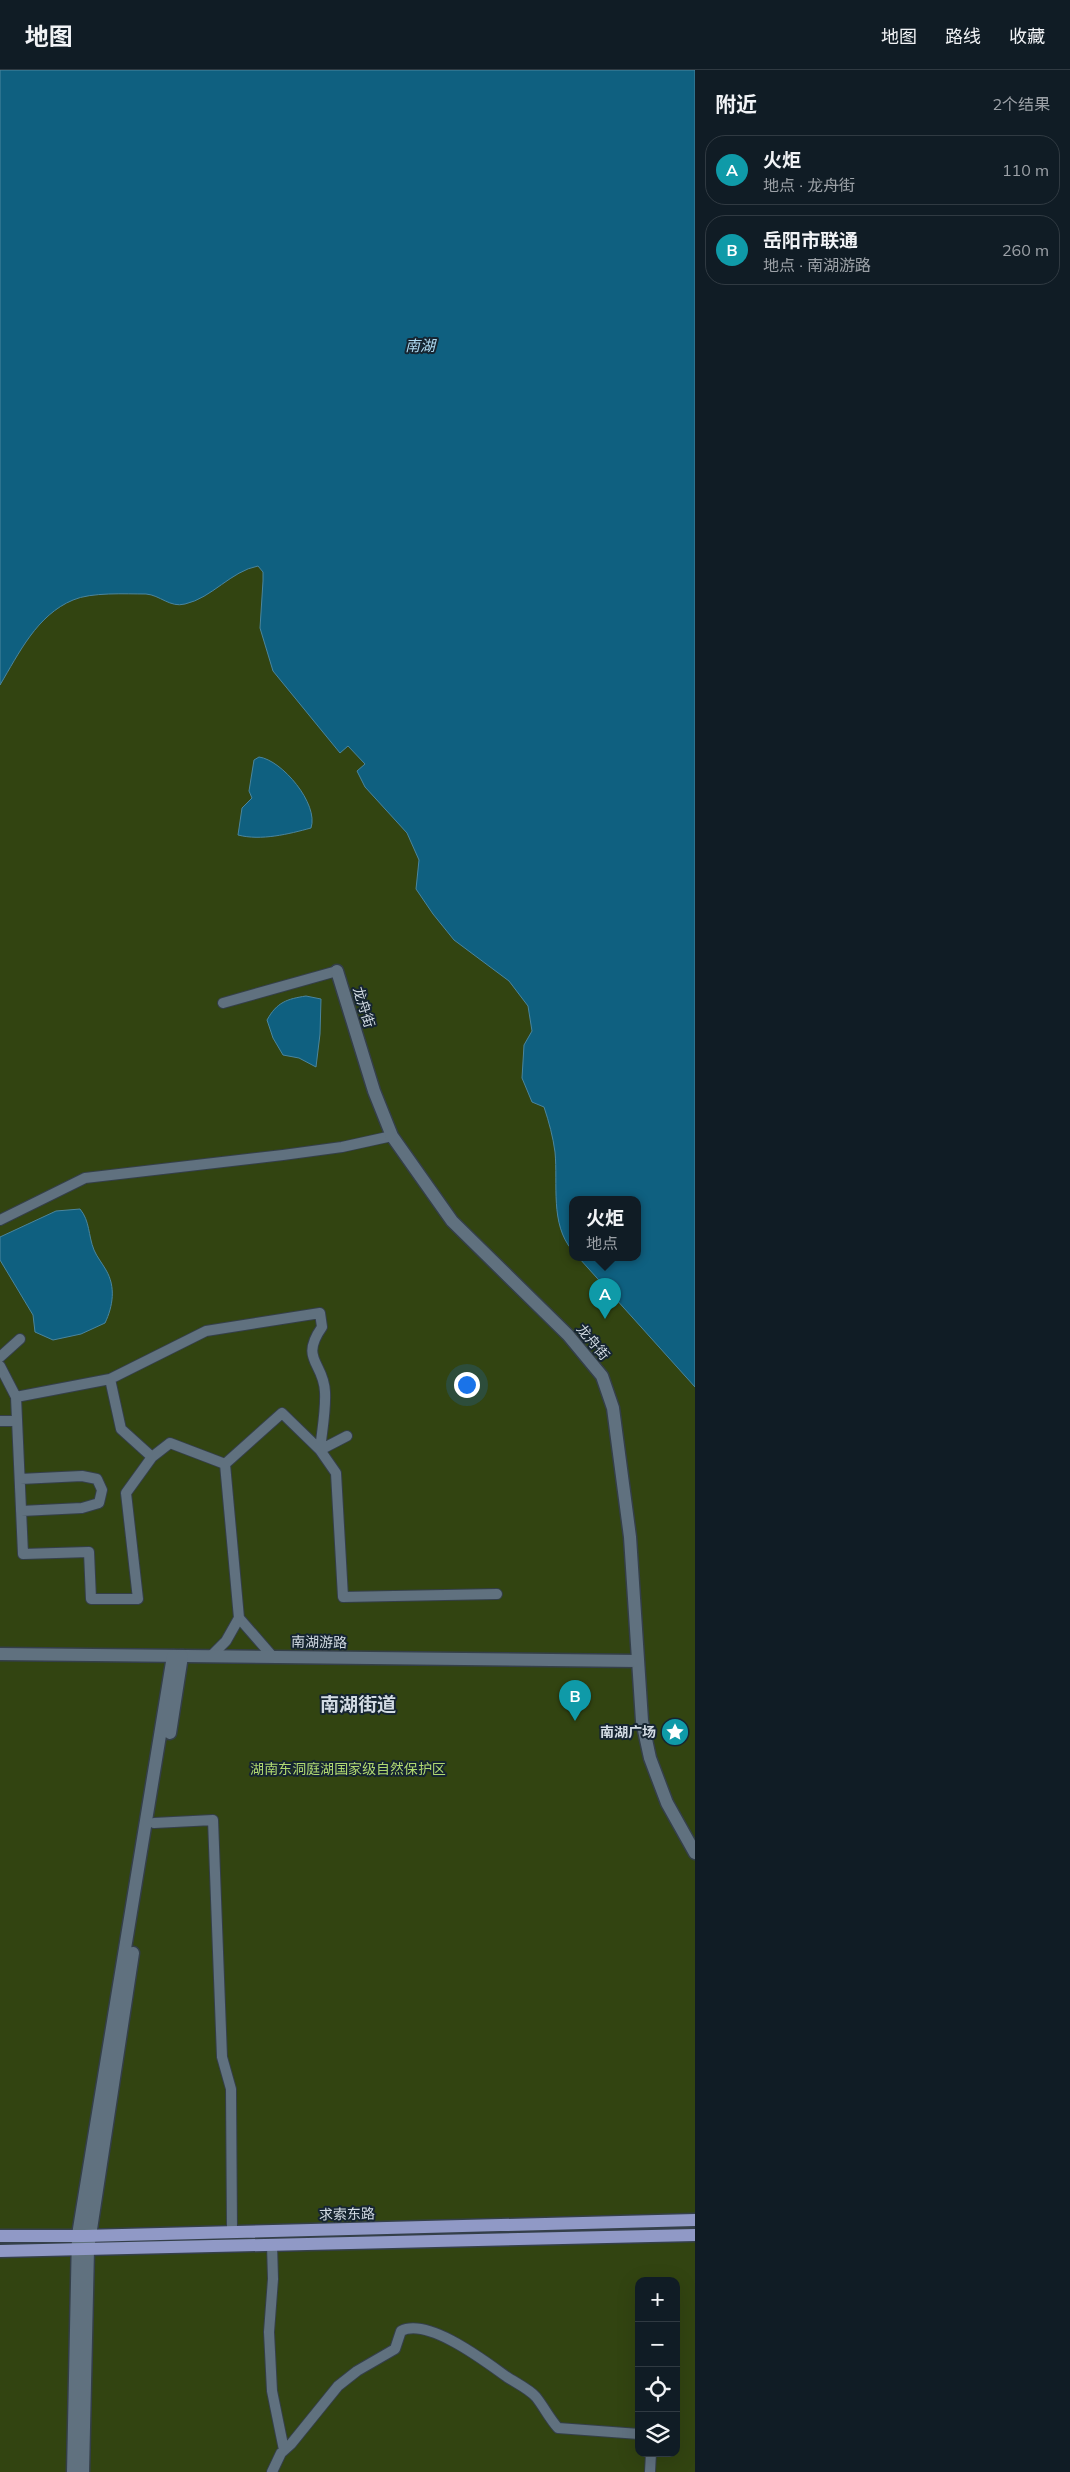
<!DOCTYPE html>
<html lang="zh">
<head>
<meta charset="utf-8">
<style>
	:root { --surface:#101c25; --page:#1e2932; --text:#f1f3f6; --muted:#9ca1a7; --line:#303a42; --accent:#1a73e8 }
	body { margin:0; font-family:Mulish,"Noto Sans SC",sans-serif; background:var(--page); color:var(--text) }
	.controls { position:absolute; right:15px; bottom:15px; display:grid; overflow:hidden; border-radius:10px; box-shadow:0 5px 20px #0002 }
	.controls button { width:45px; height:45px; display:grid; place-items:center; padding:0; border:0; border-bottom:1px solid var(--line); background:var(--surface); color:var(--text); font:25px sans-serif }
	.you { position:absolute; left:466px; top:1314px; width:18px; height:18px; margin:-12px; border:4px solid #fff; border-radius:50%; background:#1a73e8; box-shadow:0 0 0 8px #1a73e833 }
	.badge { display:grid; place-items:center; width:32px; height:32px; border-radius:50%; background:var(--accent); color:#fff; font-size:16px; font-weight:700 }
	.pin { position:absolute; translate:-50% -41px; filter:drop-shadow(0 1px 2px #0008) }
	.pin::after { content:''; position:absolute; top:26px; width:18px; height:15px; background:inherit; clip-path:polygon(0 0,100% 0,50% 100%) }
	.popup { position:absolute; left:569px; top:1126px; width:72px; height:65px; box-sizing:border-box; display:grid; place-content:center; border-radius:10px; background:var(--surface); filter:drop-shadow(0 1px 4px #0005); font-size:16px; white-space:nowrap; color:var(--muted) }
	.popup b { font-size:19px; color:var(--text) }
	.popup::after { content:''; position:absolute; left:50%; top:100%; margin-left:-10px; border:10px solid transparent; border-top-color:var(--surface) }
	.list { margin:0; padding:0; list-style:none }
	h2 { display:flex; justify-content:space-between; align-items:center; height:65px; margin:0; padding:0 20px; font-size:21px }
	h2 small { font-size:16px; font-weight:400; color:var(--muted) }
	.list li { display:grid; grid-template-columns:32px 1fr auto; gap:15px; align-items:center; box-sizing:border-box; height:70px; margin:0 10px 10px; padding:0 10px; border:1px solid var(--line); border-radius:20px }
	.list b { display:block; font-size:19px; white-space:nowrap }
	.list p { margin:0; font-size:16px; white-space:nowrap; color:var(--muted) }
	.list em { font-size:16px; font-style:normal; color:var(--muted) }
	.icon { flex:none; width:28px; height:28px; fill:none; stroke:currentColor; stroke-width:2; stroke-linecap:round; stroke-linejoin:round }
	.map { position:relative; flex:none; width:695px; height:2402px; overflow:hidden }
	header { display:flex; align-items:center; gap:30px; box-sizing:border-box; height:70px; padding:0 25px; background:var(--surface); border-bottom:1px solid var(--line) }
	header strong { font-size:24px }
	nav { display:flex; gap:28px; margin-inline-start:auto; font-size:18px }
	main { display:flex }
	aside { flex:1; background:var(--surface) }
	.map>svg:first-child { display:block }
</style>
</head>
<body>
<header>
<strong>地图</strong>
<nav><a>地图</a><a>路线</a><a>收藏</a></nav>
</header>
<main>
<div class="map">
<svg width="695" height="2402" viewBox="0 0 695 2402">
	<rect width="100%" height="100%" fill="#162531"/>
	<path fill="#324411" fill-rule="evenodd" d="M0 0H695V2402H0ZM572 1130H638V1188H572ZM639 2211H676V2383H639Z"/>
	<path fill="#0f6080" stroke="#4a859e" d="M0 0H695V1317L579 1188H638V1130H572V1180C550 1154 558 1114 555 1082 553 1067 549 1052 544 1037L532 1032 522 1008 524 975 532 961 528 936 509 911 454 870 433 844 416 819 419 790 407 763 365 717 357 701 365 694 348 676 340 683 273 601 260 558 263 511V502L258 496C231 501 212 528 185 534 170 538 160 525 146 524 126 524 91 522 73 530 37 545 19 583 0 615Z
		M259 687C282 690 319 734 311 758 289 764 261 771 238 765L242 738 252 728 249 721 254 690Z
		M306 926 321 929 320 964 316 997 299 988 283 985 273 968 267 950C277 932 287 929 306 926Z
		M80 1139C90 1151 88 1165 94 1180 97 1187 102 1193 106 1200 116 1217 113 1236 105 1253L81 1264 53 1270 35 1262 33 1245 0 1190V1167L56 1141Z"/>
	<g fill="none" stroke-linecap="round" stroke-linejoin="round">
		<defs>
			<path id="minor" d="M223 933 337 901
				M0 1150 85 1108 283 1085 342 1077 392 1066
				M0 1287 20 1269
				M0 1296 16 1327
				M110 1309 121 1359 152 1387
				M0 1351H17
				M320 1380 347 1366
				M225 1394 170 1373 152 1387 126 1423 138 1529H91L89 1482 23 1484 16 1327 110 1309 206 1261 320 1243 322 1257C299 1290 324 1292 325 1322 326 1341 322 1360 320 1380
				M20 1409 82 1406 97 1409 102 1420 99 1433 82 1438 21 1441
				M239 1548 225 1394 282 1343 320 1380 336 1403 343 1527 497 1524
				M211 1586 226 1571 239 1548 273 1587
				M154 1753 213 1750 222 1987 231 2019 232 2162
				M272 2175 273 2209 269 2262 272 2321 284 2380
				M272 2402 281 2383 291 2374 338 2316 357 2301 395 2279 401 2261C428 2247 486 2292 507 2307 516 2313 529 2319 536 2327 544 2337 549 2348 558 2358L639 2364
				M650 2402 651 2383"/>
			<path id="tertiary" d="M337 901 374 1021 392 1066 452 1151 568 1265 602 1306 613 1338 630 1467 642 1651 650 1688 667 1733 695 1783
				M0 1584 637 1591"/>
			<path id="secondary" d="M170 1663 182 1586
				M73 2402 78 2165 173 1586
				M83 2402 88 2179 133 1883"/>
			<path id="primary" d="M0 2166H84L695 2150
				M0 2181 695 2165"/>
		</defs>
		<use href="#minor" stroke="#343f49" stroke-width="12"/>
		<use href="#tertiary" stroke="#343f49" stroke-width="15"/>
		<use href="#secondary" stroke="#343f49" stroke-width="15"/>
		<use href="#primary" stroke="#343f49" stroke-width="15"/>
		<use href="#minor" stroke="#60717f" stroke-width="10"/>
		<use href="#tertiary" stroke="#60717f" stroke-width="12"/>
		<use href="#secondary" stroke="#60717f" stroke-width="12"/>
		<use href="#primary" stroke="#9099c6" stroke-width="12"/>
	</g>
	<defs>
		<symbol id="sight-disc" viewBox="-11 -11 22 22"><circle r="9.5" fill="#0f9aa8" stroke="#162531"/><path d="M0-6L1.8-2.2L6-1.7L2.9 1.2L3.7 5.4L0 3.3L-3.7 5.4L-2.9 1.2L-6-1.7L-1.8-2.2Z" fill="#fff"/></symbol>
	</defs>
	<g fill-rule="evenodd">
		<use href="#sight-disc" x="659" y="1646" width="32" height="32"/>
	</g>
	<g text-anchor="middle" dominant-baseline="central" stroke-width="4" stroke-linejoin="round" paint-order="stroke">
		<g font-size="14" fill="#d2dbe3" stroke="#162531">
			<text transform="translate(364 937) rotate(73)">龙舟街</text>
			<text transform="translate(593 1272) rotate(50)">龙舟街</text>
			<text transform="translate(319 1572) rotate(1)">南湖游路</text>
			<text transform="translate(347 2144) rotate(-1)">求索东路</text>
		</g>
		<g font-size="14" font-weight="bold" fill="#d2dbe3" stroke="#162531" text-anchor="end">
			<text x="656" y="1662">南湖广场</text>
		</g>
		<g font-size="14" fill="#b1d971" stroke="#162531">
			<text x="348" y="1699">湖南东洞庭湖国家级自然保护区</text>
		</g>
		<g font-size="15" font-style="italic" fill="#add9f0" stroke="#162531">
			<text x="420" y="275">南湖</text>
		</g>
		<g font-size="19" font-weight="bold" fill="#d2dbe3" stroke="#162531">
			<text x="358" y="1634">南湖街道</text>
		</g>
	</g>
</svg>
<div class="controls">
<button>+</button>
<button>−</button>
<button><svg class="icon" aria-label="locate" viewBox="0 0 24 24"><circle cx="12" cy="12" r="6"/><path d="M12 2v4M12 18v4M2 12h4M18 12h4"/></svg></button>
<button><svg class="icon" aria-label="layers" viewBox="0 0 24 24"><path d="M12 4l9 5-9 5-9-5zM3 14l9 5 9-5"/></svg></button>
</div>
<div class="you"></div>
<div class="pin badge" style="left:605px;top:1249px;background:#0f9aa8">A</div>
<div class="popup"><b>火炬</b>地点</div>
<div class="pin badge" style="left:575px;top:1651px;background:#0f9aa8">B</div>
</div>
<aside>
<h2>附近<small>2个结果</small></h2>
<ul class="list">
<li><span class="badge" style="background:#0f9aa8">A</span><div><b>火炬</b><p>地点 · 龙舟街</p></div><em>110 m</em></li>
<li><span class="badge" style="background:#0f9aa8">B</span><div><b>岳阳市联通</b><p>地点 · 南湖游路</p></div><em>260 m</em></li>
</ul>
</aside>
</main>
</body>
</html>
